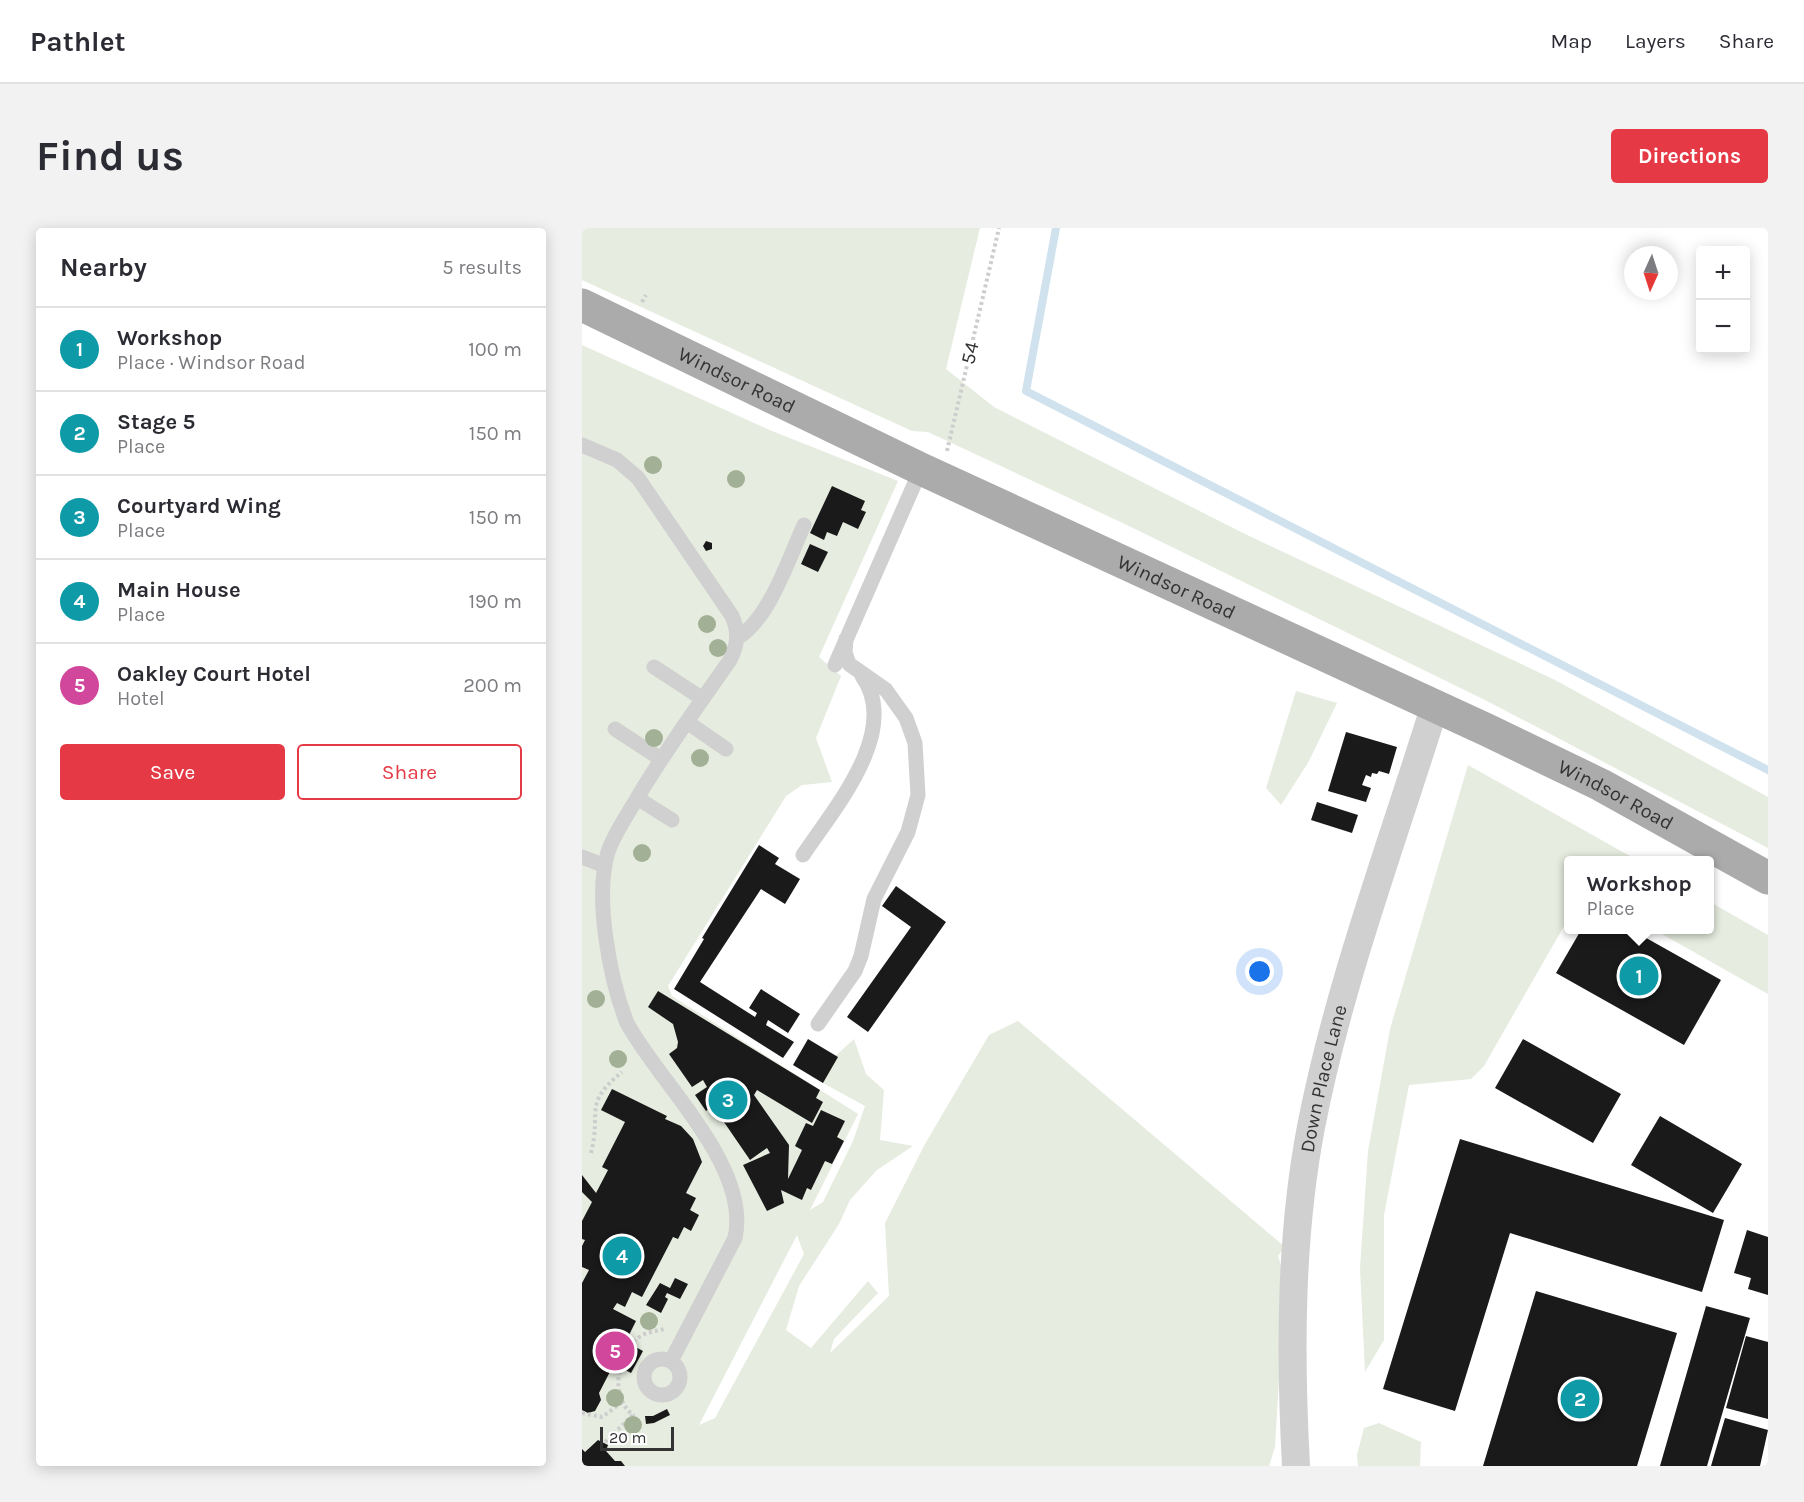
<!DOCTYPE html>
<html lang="en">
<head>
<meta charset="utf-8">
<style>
	:root { --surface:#fff; --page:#f2f2f3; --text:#2b2b33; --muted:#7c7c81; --line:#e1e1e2; --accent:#e63946 }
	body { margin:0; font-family:Karla,sans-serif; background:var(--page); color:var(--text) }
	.controls { position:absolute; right:18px; top:18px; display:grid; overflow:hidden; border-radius:6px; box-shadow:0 3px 15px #0003 }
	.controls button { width:54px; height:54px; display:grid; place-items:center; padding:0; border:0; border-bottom:2px solid var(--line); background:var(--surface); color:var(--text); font:30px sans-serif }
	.compass { position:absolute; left:1042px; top:18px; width:54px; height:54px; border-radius:50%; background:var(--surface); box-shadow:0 3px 15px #0003; rotate:183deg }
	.scale { position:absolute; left:18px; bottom:15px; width:74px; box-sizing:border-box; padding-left:6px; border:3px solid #333; border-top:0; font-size:16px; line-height:21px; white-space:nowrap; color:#333; -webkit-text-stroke:4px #fff; paint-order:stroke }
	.you { position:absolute; left:678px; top:744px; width:21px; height:21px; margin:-15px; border:4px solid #fff; border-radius:50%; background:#1a73e8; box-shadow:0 0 0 9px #1a73e833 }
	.badge { display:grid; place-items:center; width:39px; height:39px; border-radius:50%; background:var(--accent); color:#fff; font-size:20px; font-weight:700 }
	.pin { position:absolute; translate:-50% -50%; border:3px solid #fff; box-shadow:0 2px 6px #0006 }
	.popup { position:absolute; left:982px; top:628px; width:150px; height:78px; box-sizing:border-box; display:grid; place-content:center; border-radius:6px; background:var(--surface); filter:drop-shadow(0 2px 4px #0005); font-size:20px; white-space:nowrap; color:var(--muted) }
	.popup b { font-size:22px; color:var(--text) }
	.popup::after { content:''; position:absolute; left:50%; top:100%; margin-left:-12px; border:12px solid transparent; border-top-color:var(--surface) }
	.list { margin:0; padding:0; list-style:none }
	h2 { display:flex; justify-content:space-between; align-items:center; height:78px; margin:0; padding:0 24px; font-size:26px }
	h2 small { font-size:20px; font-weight:400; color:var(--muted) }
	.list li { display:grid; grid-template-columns:39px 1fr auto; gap:18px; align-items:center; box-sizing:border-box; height:84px; padding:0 24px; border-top:2px solid var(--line) }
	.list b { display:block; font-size:22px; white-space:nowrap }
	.list p { margin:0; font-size:20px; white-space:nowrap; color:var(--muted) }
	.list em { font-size:20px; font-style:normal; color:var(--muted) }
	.actions { display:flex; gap:12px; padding:18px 24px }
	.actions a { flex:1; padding:14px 0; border:2px solid var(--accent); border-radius:6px; text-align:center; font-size:21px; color:var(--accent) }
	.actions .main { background:var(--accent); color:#fff }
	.map { position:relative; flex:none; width:1186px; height:1238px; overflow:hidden; border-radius:6px }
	header { display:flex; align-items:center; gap:36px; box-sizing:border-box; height:84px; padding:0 30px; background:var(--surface); border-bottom:2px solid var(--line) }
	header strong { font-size:28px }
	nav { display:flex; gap:33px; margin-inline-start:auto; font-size:21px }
	.intro { display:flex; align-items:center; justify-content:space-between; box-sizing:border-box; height:144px; padding:0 36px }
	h1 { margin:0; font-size:42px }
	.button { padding:15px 27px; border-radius:6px; background:var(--accent); color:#fff; font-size:21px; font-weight:700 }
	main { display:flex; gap:36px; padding:0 36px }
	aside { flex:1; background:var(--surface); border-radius:6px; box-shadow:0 3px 15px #0003 }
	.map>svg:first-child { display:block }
</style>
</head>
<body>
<header>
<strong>Pathlet</strong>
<nav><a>Map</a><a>Layers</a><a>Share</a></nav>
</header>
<div class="intro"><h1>Find us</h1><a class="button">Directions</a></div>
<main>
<aside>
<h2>Nearby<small>5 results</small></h2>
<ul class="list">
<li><span class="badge" style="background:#0f9aa8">1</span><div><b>Workshop</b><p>Place · Windsor Road</p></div><em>100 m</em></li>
<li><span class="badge" style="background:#0f9aa8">2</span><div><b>Stage 5</b><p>Place</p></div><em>150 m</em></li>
<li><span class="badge" style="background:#0f9aa8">3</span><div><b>Courtyard Wing</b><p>Place</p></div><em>150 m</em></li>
<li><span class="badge" style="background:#0f9aa8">4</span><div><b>Main House</b><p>Place</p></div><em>190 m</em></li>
<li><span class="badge" style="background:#d1479c">5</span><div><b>Oakley Court Hotel</b><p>Hotel</p></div><em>200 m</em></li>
</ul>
<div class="actions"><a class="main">Save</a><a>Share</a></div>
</aside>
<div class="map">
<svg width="1186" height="1238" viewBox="0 0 1186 1238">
	<rect width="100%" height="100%" fill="#fff"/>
	<path fill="#e6ecdf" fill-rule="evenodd" d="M0 0H398L364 141 412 179 661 305 973 452 1186 569V620L905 473 547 298 346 204 330 203 0 52Z
		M0 117 190 203 316 253 237 429 259 448 234 510 250 554 220 557 204 568 86 758 90 768 276 886 228 982 241 974 271 913 283 878 230 849 272 811 284 846 302 862 298 912 331 918 295 942 268 972 257 996 217 1058 204 1102 229 1120 286 1053 296 1065 252 1111 248 1125 307 1068 303 995 343 916 407 807 436 793 703 1019 696 1028 703 1049 693 1219 687 1238H0ZM215 1007 222 1026 133 1190 117 1197Z
		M714 463 755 475 727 533 699 577 684 560Z
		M886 537 1055 632H986V691L902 838 889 851 827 857 802 987V1112L783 1144 778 1040 786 923 808 801Z
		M1128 674 1186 707V766L1073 702H1128Z
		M797 1195 839 1214 838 1238H776L775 1227 782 1200Z"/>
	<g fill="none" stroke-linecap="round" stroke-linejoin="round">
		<path stroke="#cfe2ee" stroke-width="8" d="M474 0 444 163 1186 542"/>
	</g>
	<path fill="#1a1a1a" d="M250 258 283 273 279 282 284 284 276 301 261 294 255 308 245 304 242 312 228 305Z
		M124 313 130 315V321L124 323 121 318Z
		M228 316 246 324 236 344 219 336Z
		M764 504 815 519 807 546 797 543 795 546 790 545 789 549 784 547 780 557 789 560 784 574 746 563Z
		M735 574 776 587 770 605 729 592Z
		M177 617 197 630 193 636 218 651 203 676 179 661 118 754 173 789 175 785 167 780 179 761 218 786 206 805 186 792 184 797 212 814 201 830 92 761 122 711 120 710Z
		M314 658 364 694 286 804 265 789 329 699 300 678Z
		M999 702H1050L1139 752 1102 817 974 745Z
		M76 763 238 862 234 870 241 874 230 895 175 862 172 867 207 917 206 951 220 922 213 918 224 895 231 898 239 882 263 893 255 909 262 913 250 936 243 933 229 962 225 960 220 972 199 962 202 975 185 983 161 937 188 925 185 920 168 932 131 878 124 883 113 867 125 859 121 852 110 859 87 826 95 820 96 814 91 796 66 779Z
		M226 811 256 829 241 855 211 837Z
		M941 811 1039 866 1011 915 913 860Z
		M30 861 85 888 83 891 99 898 111 911 120 934 104 965 114 970 108 982 117 987 109 1003 102 999 96 1011 91 1009 60 1069 50 1064 43 1079 35 1075 31 1081 54 1093 45 1111 42 1109 40 1112 61 1123 49 1145 32 1136 17 1165 19 1172 13 1183 6 1185 0 1182V1055L7 1042 0 1039V1018L3 1012 0 1011V993L10 974 0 964V947L14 965 26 942 20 939 43 894 19 882Z
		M1078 888 1160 936 1131 985 1049 937Z
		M878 911 1142 992 1120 1064 928 1005 873 1183 801 1161Z
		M1165 1002 1186 1009V1067L1166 1061 1169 1050 1152 1045Z
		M93 1050 106 1056 98 1071 85 1065 83 1069 86 1071 79 1085 64 1077 78 1055 88 1060Z
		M954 1063 1095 1105 1055 1238H901Z
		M1124 1078 1168 1090 1125 1238H1078Z
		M1164 1108 1186 1114V1191L1144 1180Z
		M85 1181 88 1187 72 1195 64 1196 63 1188H71Z
		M1143 1190 1186 1202 1178 1238H1129Z
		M16 1212 26 1217 24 1223 33 1233H39L43 1238H0V1221L3 1224Z"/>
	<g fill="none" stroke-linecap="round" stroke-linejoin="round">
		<path stroke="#cdcdcd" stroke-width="4" stroke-dasharray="3 3" stroke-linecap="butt" d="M60 74 64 67
			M365 223 417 0
			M9 925C20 882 0 877 40 844
			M38 1125 45 1128
			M0 1185 20 1189 39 1175
			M23 1214 51 1187C28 1169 34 1129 56 1110 63 1104 74 1103 83 1101"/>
		<path stroke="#d0d0d0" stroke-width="15" d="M0 217 35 232 56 250 150 388C157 404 156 416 148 432 116 478 82 524 54 572 44 589 32 606 26 624 12 669 28 752 45 795 78 856 169 938 153 1010L89 1133
			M155 410C187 392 207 330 222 297
			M253 437 339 241
			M72 439 121 471
			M105 494 144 521
			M33 501 79 531
			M55 570 90 592
			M221 627C251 582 320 503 280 448
			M0 629 23 638
			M236 796 273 743 279 728 292 671 326 604 336 567 333 515 324 490 304 462 267 436 263 424 264 411
			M62 1149a18 18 0 1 1 36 0a18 18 0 1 1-36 0Z"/>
		<path stroke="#d0d0d0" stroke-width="28" id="s1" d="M714 1238C708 1126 708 1009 729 899 757 755 810 616 853 477"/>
		<path stroke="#ababab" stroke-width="33" id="s2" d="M0 77 339 241 905 502 1019 557 1186 650"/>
	</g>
	<g fill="#a2b095">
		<circle cx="71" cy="237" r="9"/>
		<circle cx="154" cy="251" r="9"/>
		<circle cx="125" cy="396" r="9"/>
		<circle cx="136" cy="420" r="9"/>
		<circle cx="72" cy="510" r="9"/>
		<circle cx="118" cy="530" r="9"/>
		<circle cx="60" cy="625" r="9"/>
		<circle cx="14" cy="771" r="9"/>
		<circle cx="36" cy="831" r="9"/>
		<circle cx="67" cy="1093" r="9"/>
		<circle cx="33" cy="1170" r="9"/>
		<circle cx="51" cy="1197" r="9"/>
	</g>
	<g text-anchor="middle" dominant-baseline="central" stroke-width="6" stroke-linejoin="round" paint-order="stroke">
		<g font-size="20" fill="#333" stroke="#fff">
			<text transform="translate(388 125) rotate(-77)">54</text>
			<text stroke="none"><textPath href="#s2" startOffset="172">Windsor Road</textPath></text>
			<text stroke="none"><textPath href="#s2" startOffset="658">Windsor Road</textPath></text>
			<text stroke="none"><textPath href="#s2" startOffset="1144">Windsor Road</textPath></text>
			<text stroke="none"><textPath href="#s1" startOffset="390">Down Place Lane</textPath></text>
		</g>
	</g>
</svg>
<div class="controls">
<button>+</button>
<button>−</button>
</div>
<svg class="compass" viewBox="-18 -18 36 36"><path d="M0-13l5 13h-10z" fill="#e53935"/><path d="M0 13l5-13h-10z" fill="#7c7c81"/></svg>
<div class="scale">20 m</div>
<div class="you"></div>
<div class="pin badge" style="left:1057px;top:748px;background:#0f9aa8">1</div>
<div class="popup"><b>Workshop</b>Place</div>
<div class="pin badge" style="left:998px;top:1171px;background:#0f9aa8">2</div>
<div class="pin badge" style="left:146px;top:872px;background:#0f9aa8">3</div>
<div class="pin badge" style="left:40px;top:1028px;background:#0f9aa8">4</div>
<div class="pin badge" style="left:33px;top:1123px;background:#d1479c">5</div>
</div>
</main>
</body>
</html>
